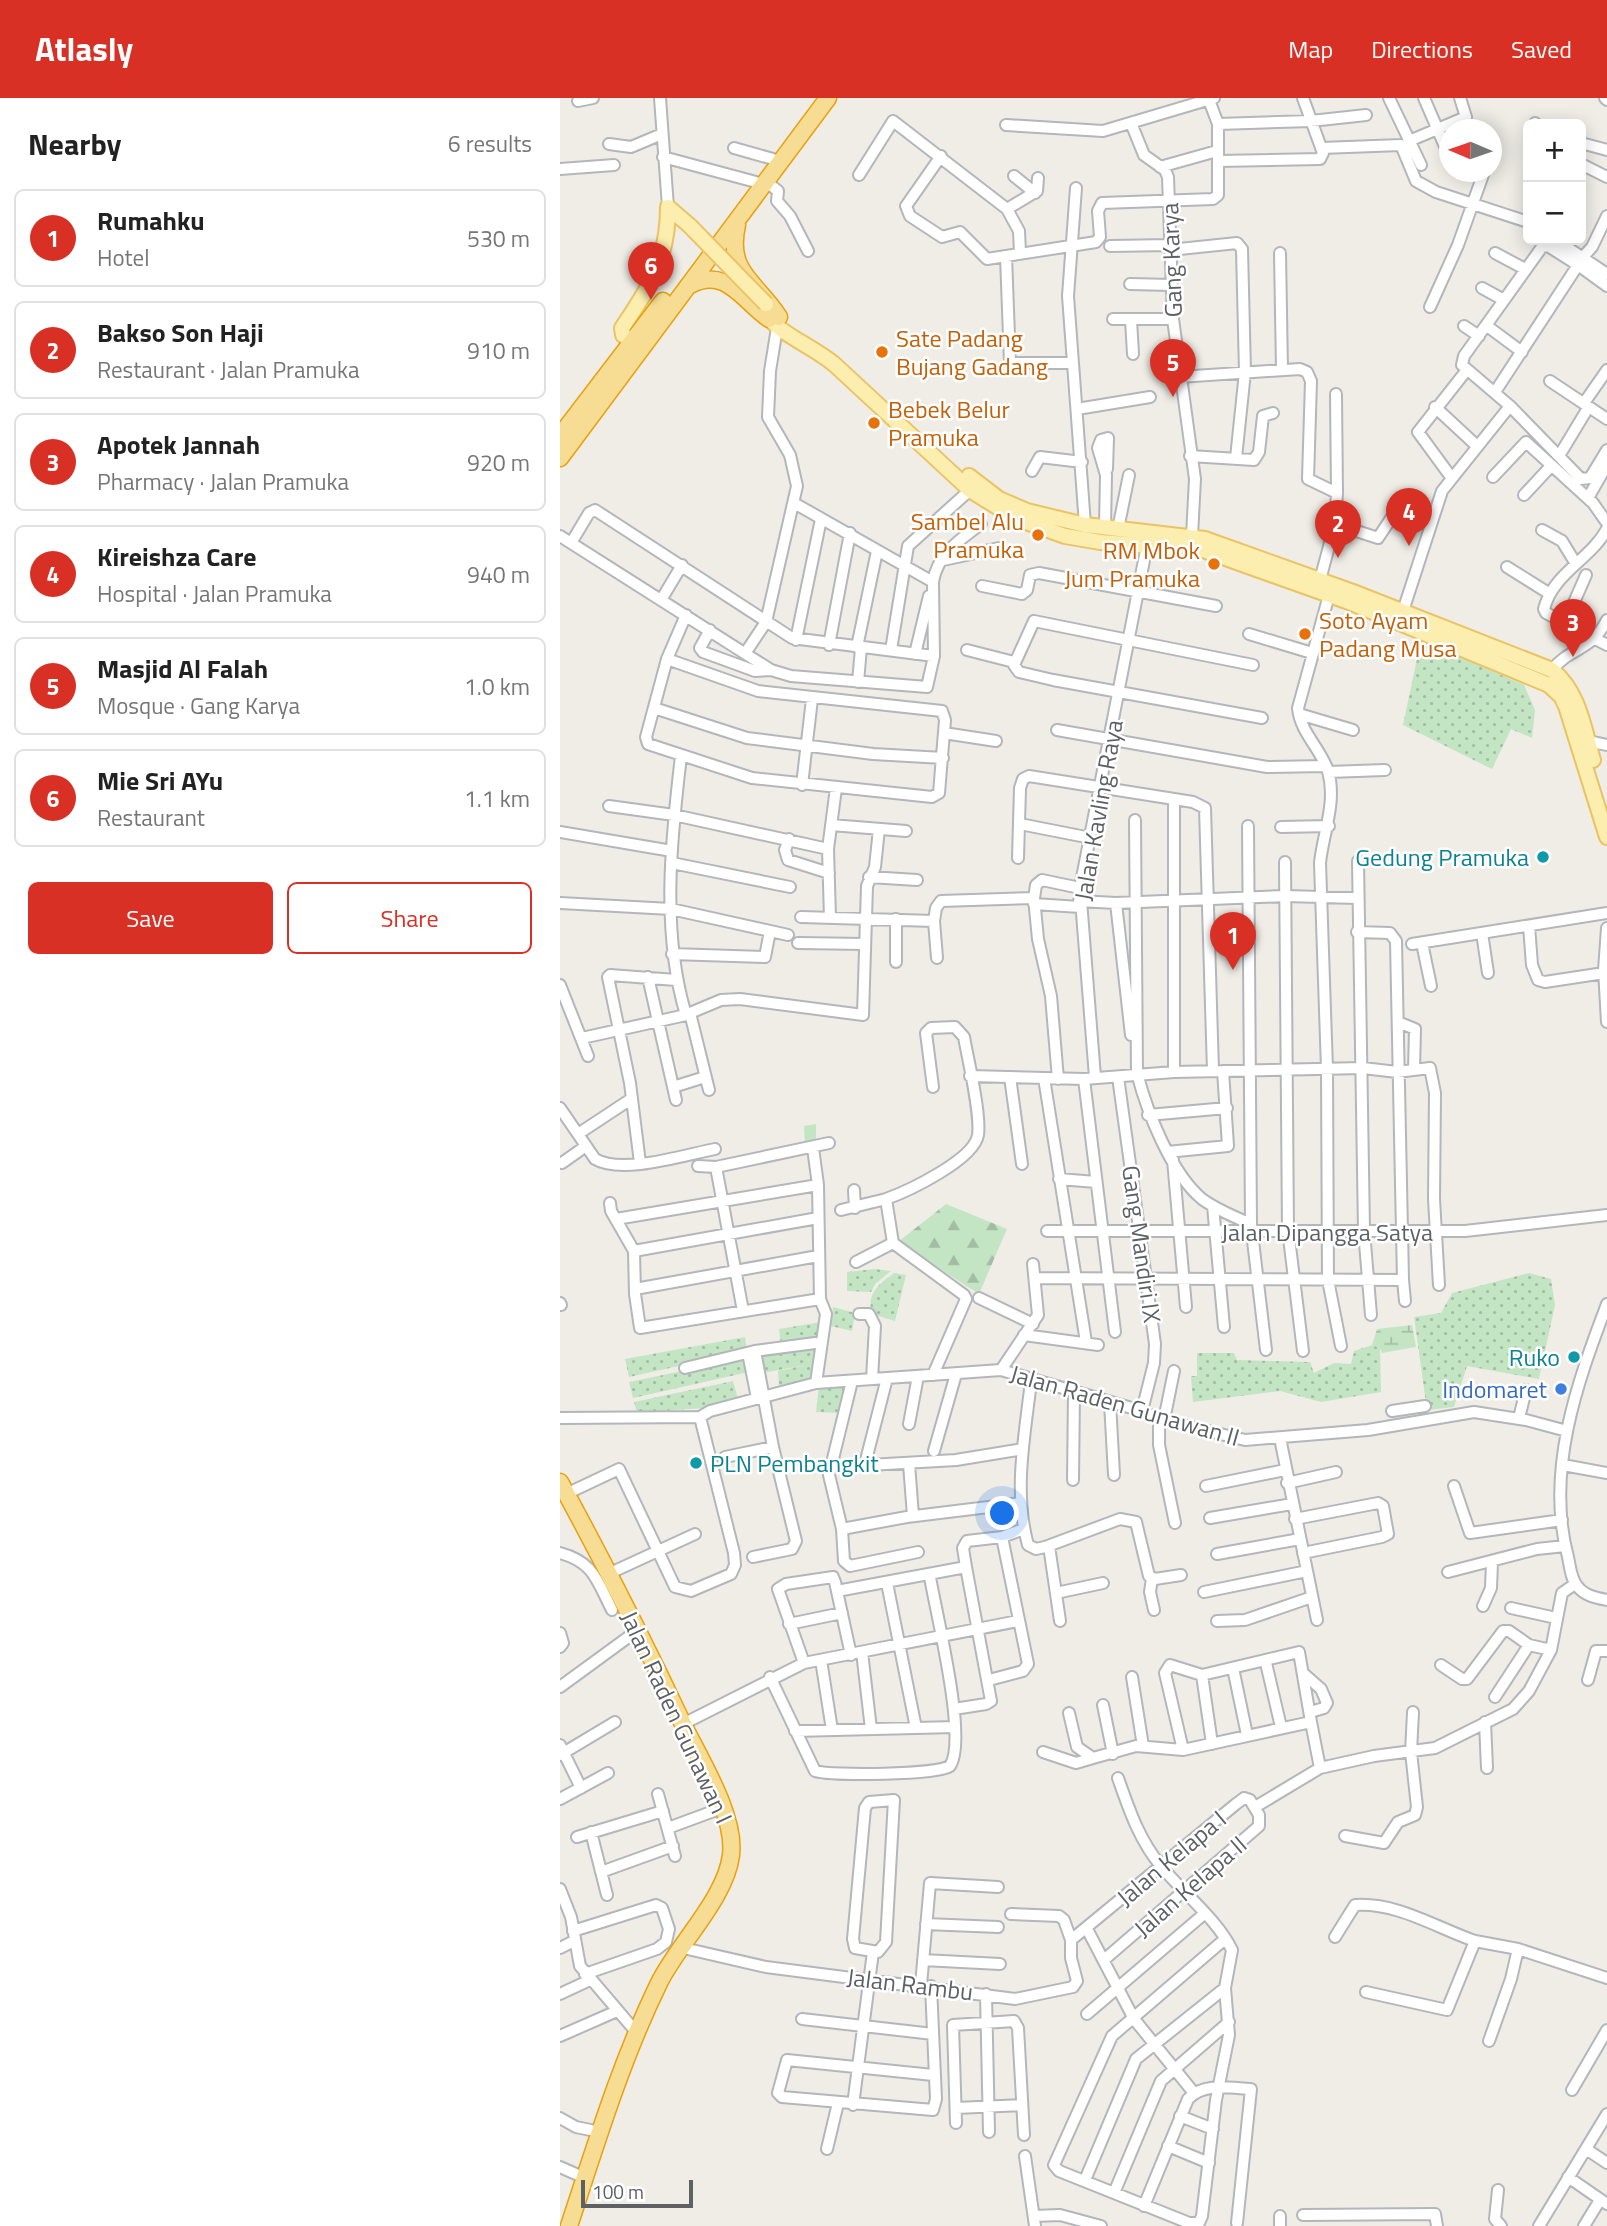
<!DOCTYPE html>
<html lang="en">
<head>
<meta charset="utf-8">
<style>
	:root { --surface:#fff; --page:#f6f6f6; --text:#222; --muted:#767676; --line:#e0e0e0; --accent:#d93025 }
	body { margin:0; font-family:"Titillium Web",sans-serif; background:var(--page); color:var(--text) }
	.controls { position:absolute; right:21px; top:21px; display:grid; overflow:hidden; border-radius:10px; box-shadow:0 4px 18px #0003 }
	.controls button { width:63px; height:63px; display:grid; place-items:center; padding:0; border:0; border-bottom:2px solid var(--line); background:var(--surface); color:var(--text); font:35px sans-serif }
	.compass { position:absolute; left:879px; top:21px; width:63px; height:63px; border-radius:50%; background:var(--surface); box-shadow:0 4px 18px #0003; rotate:272deg }
	.scale { position:absolute; left:21px; bottom:18px; width:112px; box-sizing:border-box; padding-left:7px; border:4px solid #5d6165; border-top:0; font-size:19px; line-height:24px; white-space:nowrap; color:#5d6165; -webkit-text-stroke:5px #fff; paint-order:stroke }
	.you { position:absolute; left:443px; top:1416px; width:24px; height:24px; margin:-18px; border:5px solid #fff; border-radius:50%; background:#1a73e8; box-shadow:0 0 0 10px #1a73e833 }
	.badge { display:grid; place-items:center; width:46px; height:46px; border-radius:50%; background:var(--accent); color:#fff; font-size:23px; font-weight:700 }
	.pin { position:absolute; translate:-50% -58px; filter:drop-shadow(0 2px 4px #0008) }
	.pin::after { content:''; position:absolute; top:37px; width:24px; height:21px; background:inherit; clip-path:polygon(0 0,100% 0,50% 100%) }
	.list { margin:0; padding:0; list-style:none }
	h2 { display:flex; justify-content:space-between; align-items:center; height:91px; margin:0; padding:0 28px; font-size:30px }
	h2 small { font-size:23px; font-weight:400; color:var(--muted) }
	.list li { display:grid; grid-template-columns:46px 1fr auto; gap:21px; align-items:center; box-sizing:border-box; height:98px; margin:0 14px 14px; padding:0 14px; border:2px solid var(--line); border-radius:10px }
	.list b { display:block; font-size:26px; white-space:nowrap }
	.list p { margin:0; font-size:23px; white-space:nowrap; color:var(--muted) }
	.list em { font-size:23px; font-style:normal; color:var(--muted) }
	.actions { display:flex; gap:14px; padding:21px 28px }
	.actions a { flex:1; padding:16px 0; border:2px solid var(--accent); border-radius:10px; text-align:center; font-size:24px; color:var(--accent) }
	.actions .main { background:var(--accent); color:#fff }
	.map { position:relative; flex:none; width:1047px; height:2128px; overflow:hidden }
	header { display:flex; align-items:center; gap:42px; box-sizing:border-box; height:98px; padding:0 35px; background:var(--accent); color:#fff }
	header strong { font-size:33px }
	nav { display:flex; gap:38px; margin-inline-start:auto; font-size:24px }
	main { display:flex }
	aside { flex:1; background:var(--surface) }
	.map>svg:first-child { display:block }
</style>
</head>
<body>
<header>
<strong>Atlasly</strong>
<nav><a>Map</a><a>Directions</a><a>Saved</a></nav>
</header>
<main>
<aside>
<h2>Nearby<small>6 results</small></h2>
<ul class="list">
<li><span class="badge">1</span><div><b>Rumahku</b><p>Hotel</p></div><em>530 m</em></li>
<li><span class="badge">2</span><div><b>Bakso Son Haji</b><p>Restaurant · Jalan Pramuka</p></div><em>910 m</em></li>
<li><span class="badge">3</span><div><b>Apotek Jannah</b><p>Pharmacy · Jalan Pramuka</p></div><em>920 m</em></li>
<li><span class="badge">4</span><div><b>Kireishza Care</b><p>Hospital · Jalan Pramuka</p></div><em>940 m</em></li>
<li><span class="badge">5</span><div><b>Masjid Al Falah</b><p>Mosque · Gang Karya</p></div><em>1.0 km</em></li>
<li><span class="badge">6</span><div><b>Mie Sri AYu</b><p>Restaurant</p></div><em>1.1 km</em></li>
</ul>
<div class="actions"><a class="main">Save</a><a>Share</a></div>
</aside>
<div class="map">
<svg width="1047" height="2128" viewBox="0 0 1047 2128">
	<defs>
		<pattern id="grass-dots" width="8" height="8" patternUnits="userSpaceOnUse" patternTransform="scale(1.75)"><rect width="8" height="8" fill="#c4e5c4"/><path d="M2 2h.1M6 6h.1" fill="none" stroke="#a2bda3" stroke-width="1.8" stroke-linecap="round"/></pattern>
		<pattern id="forest-firs" width="22" height="20" patternUnits="userSpaceOnUse" patternTransform="scale(1.75)"><rect width="22" height="20" fill="#c4e5c4"/><path d="M5 1l3.5 6h-7zM16 11l3.5 6h-7z" fill="#a2bda3"/></pattern>
		<pattern id="wetland-marsh" width="20" height="14" patternUnits="userSpaceOnUse" patternTransform="scale(1.75)"><rect width="20" height="14" fill="#c4e5c4"/><path d="M1 5h8M5 5V1M11 12h8M15 12V8" fill="none" stroke="#a2bda3"/></pattern>
	</defs>
	<rect width="100%" height="100%" fill="#efede6"/>
	<path fill="url(#grass-dots)" d="M861 542 964 587 975 612 972 640 951 631 932 671 843 627Z
		M315 1171 331 1173 315 1186 311 1194 287 1193V1174Z
		M334 1175 346 1177 335 1223 312 1216C306 1196 319 1186 334 1175Z
		M969 1175 991 1181 995 1207 979 1281 907 1268 894 1309 867 1312 854 1219 881 1215 892 1195Z
		M273 1209 295 1215 292 1233 271 1228Z
		M261 1224 259 1242 221 1247 219 1231Z
		M185 1239 187 1253 69 1279 65 1261Z
		M812 1247 820 1250 821 1294 761 1304 720 1293 633 1304 631 1278H637V1255H674L677 1262 750 1264 754 1275 774 1265 791 1266 794 1253Z
		M257 1250 253 1281 219 1289 218 1273 247 1267 202 1275 200 1258Z
		M185 1260 189 1274 73 1300 69 1284Z
		M173 1283 178 1301 148 1310 77 1314 74 1304Z
		M289 1287 281 1315 256 1314 259 1288Z"/>
	<path fill="url(#forest-firs)" d="M386 1106 447 1131 419 1196 338 1144Z"/>
	<path fill="url(#wetland-marsh)" d="M852 1227 856 1249 822 1255 820 1250 812 1247 817 1231Z"/>
	<path fill="#c4e5c4" d="M256 1026V1048H245L244 1028Z"/>
	<g fill="none" stroke-linecap="round" stroke-linejoin="round">
		<defs>
			<path id="minor" d="M100 0 108 109
				M829 0 861 67
				M864 0 890 60
				M1045 0 1047 2
				M18 3 33 0
				M571 25 584 57 605 72 608 79 613 221 635 381 632 438
				M975 25 976 26
				M658 26 751 23 806 17
				M446 27 543 33 654 0
				M849 43 906 19 900 0
				M1021 45 1047 52
				M49 46 71 49 102 36
				M174 50 213 61
				M761 50 841 47 856 83 876 94 968 124
				M381 58 346 108 350 118 382 139 400 134 427 161 536 144 540 139 538 113 542 105 653 101 658 97V26L649 2
				M103 59 196 84
				M658 63 760 61 763 55 743 0
				M1021 66 1047 79
				M600 69 657 53
				M0 71 54 67
				M299 77 333 23 447 111 459 133 460 155
				M454 78 475 95
				M208 85 218 93 217 103 230 118 248 153
				M516 90 508 198 525 427
				M447 111 477 93 478 80
				M996 142 1047 176
				M550 148 610 147
				M610 152 677 145 682 151 685 274 676 360
				M720 155 722 272
				M935 155 965 171
				M446 158 450 265H513
				M1022 160 1032 149 1047 118
				M1018 167 988 148 982 149 904 258 902 267 950 308 1021 381 1030 380 1047 352
				M570 186 612 187
				M922 190 944 202
				M870 209 898 147 924 74
				M553 221H613
				M571 222 573 256
				M904 228 919 238
				M927 228 962 254
				M619 279 740 271 747 274 751 283 748 381 777 395 775 426 760 482
				M990 283 1047 321
				M935 294 1018 167 1047 188
				M776 296 777 395
				M1024 305 1047 272
				M875 309 917 348
				M517 311 590 299
				M630 358 694 362 699 354 703 318 713 315
				M999 358 1028 310
				M547 371 548 340
				M472 373 480 359 522 364
				M891 379 858 334 906 273
				M933 379 966 344 1033 405 1047 425
				M964 397 991 368
				M1028 400 1047 367
				M775 426 818 440 834 416
				M545 429 546 377 538 350 541 342 548 340
				M558 431 569 377
				M1047 431C1030 462 993 475 984 511L986 515 1047 547
				M982 432 1002 443 1016 466
				M0 438 211 572 231 578 367 589 374 558 373 484 234 405
				M11 445 29 415 35 412 232 540 374 558
				M383 462 439 450
				M947 469 990 496
				M373 484C377 457 399 442 421 426
				M422 488 462 496 467 492 470 477 479 475 656 508
				M769 497 738 610C740 634 761 651 768 673 777 704 763 735 760 765L767 971 768 1182 781 1248
				M101 502 122 467
				M843 513 882 393 950 308
				M1005 525 1026 477
				M150 532 140 550 143 554 195 573 211 572
				M689 536 752 555
				M236 542 261 421
				M269 547 290 435
				M297 549 317 453
				M331 552 348 448 410 392
				M407 552 454 564
				M186 554 206 524 237 388 230 357 208 319 210 273 217 230
				M355 556 369 498
				M107 561 198 593 382 613 385 622 379 695 372 699 192 680 88 646 86 639 107 561 126 517
				M693 567 474 523 454 567 459 574 493 582 702 620
				M992 572C1011 548 1030 555 1047 522
				M298 584 301 550
				M94 610 187 640 313 656 383 660
				M739 616 793 632
				M497 632 707 669 765 668
				M384 635 436 643
				M1028 643 1047 647
				M121 658C111 742 101 834 126 917L130 915 149 992
				M768 674 825 672
				M242 687 252 601
				M614 702V974
				M49 708 114 717 268 751
				M575 722 577 975C587 1014 611 1075 642 1101 657 1112 675 1119 691 1126
				M460 726 531 740
				M271 727 346 733
				M688 728 691 1126 706 1252
				M721 729 769 728
				M0 734 112 753
				M229 741 225 752 228 762 269 775
				M458 760 460 690 463 681 469 678 633 704 645 710 653 973
				M798 763 804 1133 811 1217
				M725 764 728 1132 743 1253
				M112 765 230 789
				M309 779 357 782
				M474 800 478 841 491 898 498 981
				M519 803 556 805 725 798 797 800
				M0 805 111 811 228 837
				M556 805 571 937
				M474 806 520 809
				M241 819 374 823 376 810 381 803 474 800 476 787 482 782 520 790
				M270 820 268 751 276 690
				M336 821V864
				M374 823 377 860
				M969 828 972 867 978 882 985 884 1044 875
				M1047 830 1044 872 1047 924
				M922 835 928 875
				M238 845 305 846
				M862 845 871 888
				M852 846 1047 815
				M112 856 205 859 210 833
				M88 879 116 1002
				M0 887 28 958
				M130 915 161 902 180 901 303 917 307 788 315 769 319 731
				M838 924 855 931 854 972
				M22 940 126 917
				M410 978 524 981 614 974 803 970 837 974 870 970 875 995 874 1101 879 1187
				M450 979 462 1066
				M535 979 520 790 587 447
				M558 979 595 1246 594 1265 582 1313
				M484 980 526 1244
				M524 981 555 1234
				M113 989 145 979
				M0 1010 35 1061C62 1077 124 1057 155 1051
				M588 1017 667 1010
				M18 1036 71 1001
				M253 1050 258 1087 260 1201 266 1216 256 1285
				M607 1054 668 1048 663 973
				M613 1062 626 1209
				M2 1065 26 1048
				M80 1065 70 985 48 879 50 877 116 882
				M138 1068 156 1069 269 1045
				M156 1069 183 1213
				M499 1081 536 1084
				M294 1092 295 1110
				M326 1101C348 1093 414 1062 418 1037 421 1015 408 962 404 939L395 929 371 930 366 935 373 989
				M50 1105 51 1113 74 1153 75 1196 80 1230 260 1201
				M653 1108 664 1229
				M281 1112 326 1101 333 1145 404 1197 406 1201 373 1277
				M56 1121 258 1087
				M487 1133H905L1047 1117
				M74 1153 258 1120
				M296 1164 333 1145
				M475 1180 843 1182 836 843 830 835 797 834
				M843 1182 845 1203
				M75 1191 258 1158
				M419 1200 473 1226
				M0 1205 1 1207
				M1047 1206C1017 1285 985 1374 1008 1459 1010 1468 1011 1482 1018 1489 1025 1498 1037 1500 1047 1502
				M299 1216H309L315 1228 312 1281
				M464 1237 538 1247
				M188 1255 197 1300
				M125 1270 195 1253 255 1245
				M441 1272 478 1217 473 1166
				M327 1280 306 1362 309 1367 396 1362 463 1351
				M292 1283 269 1377 282 1431 284 1463 290 1468 358 1454
				M471 1283C465 1337 453 1393 468 1447L476 1451 485 1449 560 1421 576 1424 589 1478 595 1481 621 1477
				M550 1304 554 1377
				M832 1313 865 1308
				M0 1320 140 1319 150 1313 256 1285 441 1272 582 1313 599 1321 685 1342 808 1332 914 1314 966 1322 1007 1333
				M959 1320 966 1292
				M599 1321V1347L615 1425
				M604 1322 614 1273
				M349 1326 358 1278
				M720 1340 757 1522
				M374 1353 396 1276
				M165 1359 213 1349
				M349 1366 353 1418
				M1003 1367 1047 1375
				M513 1382 514 1294
				M727 1385 776 1374
				M646 1388 725 1372
				M894 1388 910 1435 1002 1422
				M6 1396 59 1371 115 1489 131 1493 171 1476 175 1467 174 1455 140 1319
				M650 1420 732 1406
				M735 1421 818 1405 823 1408 828 1436 822 1439 743 1455
				M282 1431 347 1419 461 1405
				M489 1448 500 1523
				M0 1455C34 1464 37 1483 52 1512
				M657 1456 740 1441
				M193 1459 232 1451 236 1443 213 1349 195 1253
				M888 1474 977 1451 1005 1448
				M48 1476 135 1436
				M592 1480 590 1494 594 1512
				M327 1485 356 1630
				M277 1493 406 1469 403 1450 407 1443 442 1439 464 1431
				M644 1494 747 1473
				M496 1495 543 1485
				M923 1508 931 1490 932 1465
				M951 1510 996 1520
				M657 1523 685 1522 752 1499
				M229 1526 282 1515
				M0 1535 3 1545 0 1549
				M302 1554 311 1631
				M261 1562 272 1632
				M244 1565 218 1491 226 1486 273 1479 275 1484 291 1557
				M706 1565 721 1629
				M881 1567 902 1581H907L943 1533H949L969 1547 991 1552
				M673 1570 687 1637
				M744 1576 761 1591 767 1605 764 1610 750 1614
				M642 1577 652 1646
				M210 1579 255 1673C273 1678 376 1677 390 1668 408 1642 376 1515 370 1479
				M572 1579 583 1648
				M429 1582 463 1573 468 1566 442 1439
				M1028 1582 1036 1553H1047
				M0 1589 78 1532
				M935 1599 969 1547
				M543 1607 553 1656
				M394 1611 426 1606 431 1603 406 1469
				M509 1615 517 1649 533 1660 576 1648 623 1652 751 1624 760 1670
				M925 1624 927 1670
				M123 1626 244 1565 458 1523
				M235 1633 395 1629
				M0 1647 21 1690
				M623 1652 605 1575 610 1567 642 1577 739 1554 751 1624
				M483 1654 516 1665 533 1660
				M0 1657 55 1624
				M558 1680C569 1711 579 1742 601 1768 623 1795 657 1821 672 1852L665 1890 669 1937 656 2002 642 2118 639 2125H629L499 2073 494 2067 552 1938 665 1841
				M98 1696 115 1758
				M0 1701 48 1675
				M334 1702 326 1844 318 1854 295 1850 293 1841 305 1710 309 1704Z
				M695 1709 760 1670 814 1658 875 1650 953 1611 969 1593 991 1552 1002 1495 1015 1486
				M108 1730 162 1710
				M31 1734 47 1797
				M785 1738 824 1745 838 1724 855 1717 857 1709 851 1654 853 1614
				M17 1739 103 1713
				M41 1774 113 1748
				M0 1791 11 1819 20 1868 77 1935
				M451 1816 499 1818 504 1822 511 1842
				M366 1826 438 1829
				M527 1831 574 1921 634 1995
				M13 1833 96 1807 102 1810 109 1831 106 1844 97 1851 25 1876
				M775 1839 795 1807C837 1804 877 1830 915 1843
				M119 1849 206 1869 455 1901 513 1889 517 1883 511 1860V1842L676 1706 684 1700 690 1702 699 1717V1728L545 1861
				M0 1850 14 1843
				M363 1862 440 1866
				M361 1887 370 1785 438 1789
				M371 1888 376 2001 373 2012 222 1999 218 1995 227 1962 373 1977
				M806 1894 887 1912 915 1843 958 1851 1047 1880
				M0 1896 30 1882
				M426 1896 429 2034
				M527 1916 644 1816
				M242 1921 373 1936
				M0 1938 57 1913
				M929 1943 951 1881 958 1851
				M1012 1992 1047 1932
				M293 2007 313 1854
				M396 2010 462 2007
				M620 2018 653 2031
				M0 2020 16 2029 40 2034
				M396 2025 393 1927 454 1923 458 1930 464 2037
				M608 2048 649 2065
				M267 2051 278 2005
				M1026 2051 1047 2065
				M465 2058 475 2128
				M0 2069 25 2080
				M1008 2079 1047 2106
				M525 2082 576 1961 665 1890
				M938 2092 935 2121 941 2128
				M554 2095 601 1983 669 1924
				M584 2108 628 2001C644 1984 670 1990 691 1991L677 2125
				M743 2117 875 2116 877 2128
				M474 2118 500 2117 541 2128
				M720 2128V2118
				M979 2128 1047 2016
				M1024 2128 1040 2102"/>
			<path id="major" d="M108 109 130 128
				M203 214C222 238 251 247 274 266L410 392 455 420 505 438 540 444 643 452 789 504 989 587 1001 598 1006 608 1047 739
				M72 244 63 237 62 230C90 189 108 161 108 109
				M409 378 439 401 467 413 525 427 645 441 793 494 992 572C1019 593 1024 631 1033 662"/>
			<path id="highway" d="M177 127C166 175 197 184 219 219
				M130 187C166 168 182 202 209 221
				M0 338 103 203
				M0 360 268 0
				M0 1384C43 1463 84 1543 122 1624 139 1660 176 1717 171 1757 166 1800 118 1846 99 1885 61 1963 36 2046 9 2128"/>
		</defs>
		<use href="#minor" stroke="#b3b6ba" stroke-width="14"/>
		<use href="#major" stroke="#eac364" stroke-width="18"/>
		<use href="#highway" stroke="#e8a10d" stroke-width="19"/>
		<use href="#minor" stroke="#fff" stroke-width="10"/>
		<use href="#major" stroke="#fbeeaf" stroke-width="14"/>
		<use href="#highway" stroke="#f7dd94" stroke-width="16"/>
		<defs>
			<path id="major-bridge" d="M130 128 206 206"/>
		</defs>
		<use href="#major-bridge" stroke="#eac364" stroke-width="18" stroke-linecap="butt"/>
		<use href="#major-bridge" stroke="#fbeeaf" stroke-width="14"/>
	</g>
	<g fill="#e8710a" stroke="#fff" stroke-width="2.5">
		<circle cx="322" cy="254" r="7"/>
		<circle cx="314" cy="325" r="7"/>
		<circle cx="478" cy="437" r="7"/>
		<circle cx="654" cy="466" r="7"/>
		<circle cx="745" cy="536" r="7"/>
	</g>
	<g fill="#0f9aa8" stroke="#fff" stroke-width="2.5">
		<circle cx="983" cy="759" r="7"/>
		<circle cx="1014" cy="1259" r="7"/>
		<circle cx="136" cy="1365" r="7"/>
	</g>
	<circle fill="#3f7fe0" stroke="#fff" stroke-width="2.5" cx="1001" cy="1291" r="7"/>
	<g text-anchor="middle" dominant-baseline="central" stroke-width="5" stroke-linejoin="round" paint-order="stroke">
		<g font-size="24" fill="#5d6165" stroke="#fff">
			<text transform="translate(611 162) rotate(-92)">Gang Karya</text>
			<text transform="translate(538 712) rotate(-80)">Jalan Kavling Raya</text>
			<text x="767" y="1134">Jalan Dipangga Satya</text>
			<text transform="translate(582 1146) rotate(82)">Gang Mandiri IX</text>
			<text transform="translate(565 1307) rotate(16)">Jalan Raden Gunawan II</text>
			<text transform="translate(117 1619) rotate(65)">Jalan Raden Gunawan I</text>
			<text transform="translate(611 1760) rotate(-40)">Jalan Kelapa I</text>
			<text transform="translate(630 1788) rotate(-41)">Jalan Kelapa II</text>
			<text transform="translate(350 1886) rotate(7)">Jalan Rambu</text>
		</g>
		<g font-size="24" fill="#c56008" stroke="#fff" text-anchor="start">
			<text x="336" y="240">Sate Padang<tspan x="336" dy="28">Bujang Gadang</tspan></text>
			<text x="328" y="311">Bebek Belur<tspan x="328" dy="28">Pramuka</tspan></text>
			<text x="464" y="423" text-anchor="end">Sambel Alu<tspan x="464" dy="28">Pramuka</tspan></text>
			<text x="640" y="452" text-anchor="end">RM Mbok<tspan x="640" dy="28">Jum Pramuka</tspan></text>
			<text x="759" y="522">Soto Ayam<tspan x="759" dy="28">Padang Musa</tspan></text>
		</g>
		<g font-size="24" fill="#0d838f" stroke="#fff" text-anchor="end">
			<text x="969" y="759">Gedung Pramuka</text>
			<text x="1000" y="1259">Ruko</text>
			<text x="150" y="1365" text-anchor="start">PLN Pembangkit</text>
		</g>
		<g font-size="24" fill="#366cbe" stroke="#fff" text-anchor="end">
			<text x="987" y="1291">Indomaret</text>
		</g>
	</g>
</svg>
<div class="controls">
<button>+</button>
<button>−</button>
</div>
<svg class="compass" viewBox="-18 -18 36 36"><path d="M0-13l5 13h-10z" fill="#e53935"/><path d="M0 13l5-13h-10z" fill="#767676"/></svg>
<div class="scale">100 m</div>
<div class="you"></div>
<div class="pin badge" style="left:673px;top:872px">1</div>
<div class="pin badge" style="left:778px;top:460px">2</div>
<div class="pin badge" style="left:1013px;top:559px">3</div>
<div class="pin badge" style="left:849px;top:448px">4</div>
<div class="pin badge" style="left:613px;top:299px">5</div>
<div class="pin badge" style="left:91px;top:202px">6</div>
</div>
</main>
</body>
</html>
